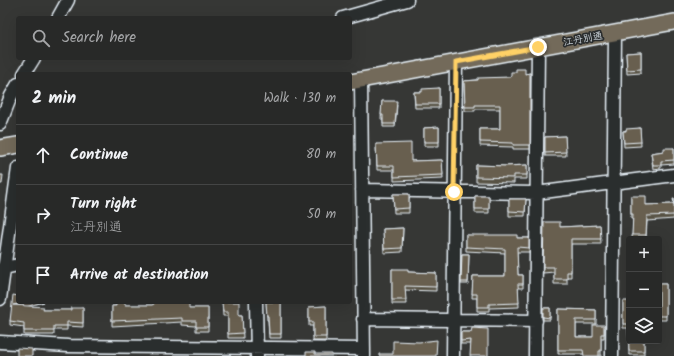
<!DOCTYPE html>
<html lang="en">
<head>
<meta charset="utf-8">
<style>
	:root { --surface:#282928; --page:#303130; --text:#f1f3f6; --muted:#a5a6a8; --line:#444545 }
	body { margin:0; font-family:Kalam,"Klee One",sans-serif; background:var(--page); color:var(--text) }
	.controls { position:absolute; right:12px; bottom:12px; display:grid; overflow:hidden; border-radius:4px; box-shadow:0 4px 16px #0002 }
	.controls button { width:36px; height:36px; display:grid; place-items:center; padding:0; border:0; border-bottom:1px solid var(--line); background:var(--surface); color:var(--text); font:20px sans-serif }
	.stop { position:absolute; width:12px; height:12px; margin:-9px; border:3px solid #ffd166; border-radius:50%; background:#fff }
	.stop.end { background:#ffd166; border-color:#fff; box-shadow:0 1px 4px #0008 }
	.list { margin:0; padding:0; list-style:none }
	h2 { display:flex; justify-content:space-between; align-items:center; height:52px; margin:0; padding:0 16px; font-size:17px }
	h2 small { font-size:13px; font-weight:400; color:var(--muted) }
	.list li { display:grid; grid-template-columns:26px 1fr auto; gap:12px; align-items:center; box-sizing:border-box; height:60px; padding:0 16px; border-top:1px solid var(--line) }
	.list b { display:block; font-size:15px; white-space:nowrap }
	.list p { margin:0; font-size:13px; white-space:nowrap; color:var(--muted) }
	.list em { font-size:13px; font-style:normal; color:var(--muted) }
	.icon { flex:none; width:22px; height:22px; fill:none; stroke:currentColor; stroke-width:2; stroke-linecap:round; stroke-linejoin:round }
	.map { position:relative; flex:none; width:674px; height:356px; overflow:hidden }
	.search { position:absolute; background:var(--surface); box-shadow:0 4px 16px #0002; left:16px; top:16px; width:336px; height:44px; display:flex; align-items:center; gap:10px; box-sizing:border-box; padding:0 14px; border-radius:4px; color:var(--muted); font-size:15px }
	.panel { position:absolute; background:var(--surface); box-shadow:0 4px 16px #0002; left:16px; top:72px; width:336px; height:232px; border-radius:4px }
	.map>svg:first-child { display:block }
</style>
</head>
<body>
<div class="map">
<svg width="674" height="356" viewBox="0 0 674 356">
	<rect width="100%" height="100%" fill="#363735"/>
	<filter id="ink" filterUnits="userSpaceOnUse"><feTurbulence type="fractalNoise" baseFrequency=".025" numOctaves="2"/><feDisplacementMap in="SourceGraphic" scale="8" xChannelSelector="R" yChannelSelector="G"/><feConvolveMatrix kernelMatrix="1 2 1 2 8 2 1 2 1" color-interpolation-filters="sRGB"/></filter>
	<g filter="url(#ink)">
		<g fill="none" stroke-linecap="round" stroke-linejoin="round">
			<defs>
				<path id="minor" d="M58 18 68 0
					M343 18 407 0
					M24 74 34 58
					M361 80 364 356
					M0 124 11 96 18 84
					M362 190 536 193 674 175
					M0 269 18 265
					M0 299 18 168
					M256 302 257 356
					M363 319 536 321
					M0 342 68 346 364 349
					M453 356 456 62
					M535 356 538 47
					M612 356 615 33"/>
				<path id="major" d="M350 82 674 22
					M0 148 18 145"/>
			</defs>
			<use href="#minor" stroke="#e8f1f8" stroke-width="15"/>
			<use href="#major" stroke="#e8f1f8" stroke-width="18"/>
			<use href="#minor" stroke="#2a2d2e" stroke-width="12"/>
			<use href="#major" stroke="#736b5a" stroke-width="15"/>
		</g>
		<path fill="#595245" stroke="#e8f1f8" d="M641 52V73L627 74 626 53Z
			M530 73V149H513V147L480 146V129H500V109H475V111H465L464 81 511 77 525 74Z
			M439 88V108H415L414 92H422Z
			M382 101 397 105 395 127H383V119H381Z
			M439 127V146H424V128Z
			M640 128 641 146 624 147 623 131Z
			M565 136 566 156H545V137Z
			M376 144 411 161 442 160 443 179 394 181V170H377Z
			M674 148V164L661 165V168L653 169 651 153 664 151Z
			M476 165 506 166 527 165V179H514V183L476 182Z
			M393 194H409V213H394Z
			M475 196H489V213H475Z
			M631 196 646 205 673 204 674 199V219L647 221 646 239H632L633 219H631Z
			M509 199H526L525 216H509Z
			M544 222 560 227 600 225 601 244H571V277H567V284H554V272L543 273Z
			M403 228 402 252 384 253 383 229Z
			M466 235 517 238H529V252H517L518 275H523V288H518L519 307 489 308V311H477V298H472L473 276H505V253L466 251Z
			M462 254H469L468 284H461Z
			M392 269 408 272 436 273V291L405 290 406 304H392Z
			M659 284H666V320H659Z
			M18 296V302H44L28 306 44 310H71L83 308V327L67 326V330H54V335H24V327L10 325V321Z
			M623 301 644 341V355H629L628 328H623Z
			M222 302 239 315H242L243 338H228V316H223Z
			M266 302H281V338H269L268 320H267Z
			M154 304 189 308H208V331H196V326L182 325V322L112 326V306L125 305H152Z
			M326 306V341H313V326H309V307Z
			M543 308H550V320H543Z
			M558 309 596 310V324H576V337H593L604 325V338H601V356L583 354H558Z
			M461 332H471V344H461Z"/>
		<path fill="#494238" stroke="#e8f1f8" d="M27 302H44L13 310V305Z"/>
		<path fill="#685f50" stroke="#e8f1f8" d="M641 52V69L627 70 626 53Z
			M516 69H525V74L530 73V145H513V143L480 142V129H500V105H475V107H465L464 81 478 80V78L511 77V72H516Z
			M439 88V104H415L414 92H422V89Z
			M382 101H397L395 124H383V115H381Z
			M439 127V142H424V128Z
			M640 128 641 142 624 143 623 131H626V129Z
			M565 136 566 152 545 153V137Z
			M411 143V161L442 160 443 175 394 177V166H377L376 144Z
			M664 148H674V160L661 161V165H653L651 153 664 151Z
			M476 165 506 166 527 165V175H514V178L476 177Z
			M0 175H3L2 184H0Z
			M393 194H409V208L394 209Z
			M475 196H489V209H475Z
			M631 196H646V205L674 204 673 199H674V215L647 216 646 235H632L633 214H631Z
			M509 199H526L525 212 509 211Z
			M544 222H560V227L600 225 601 239H571V272H567V279H554V267H543Z
			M403 228 402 248 384 249 383 229Z
			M466 235H517V238H529V248L517 247 518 275H523V284H518L519 303 489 304V307H477V294H472L473 276H505V249L466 247Z
			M462 254H469L468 282H461Z
			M392 269H408V272L436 273V287L405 286 406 300H392Z
			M659 284H666V316H659Z
			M18 291V302H27L13 305 44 307 43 310H71V308H83V323L67 322V326H54V331H24V323L10 321 13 295 18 296Z
			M623 301H629V341H644V351H629L628 324H623Z
			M116 302H125V305H152L154 304V302H189V308H208V327H196V321H182V318L112 321V306H116Z
			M222 302H239V315H242L243 333 228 334V312H223Z
			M266 302H281V334H269L268 316H267Z
			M326 306V337H313V322H309V307Z
			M543 308H550V318L543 317Z
			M558 309 596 310V320H576V337H593V325H604V334H601V351H599V356H584L583 350H558Z
			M472 328 488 329V356H470L471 340 461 341V332H471Z
			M437 340 436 356H379V354H393V341L419 342Z
			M17 348 32 349V356H17Z
			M306 352H315V354H332V356H306Z"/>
	</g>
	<g fill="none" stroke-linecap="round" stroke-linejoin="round" filter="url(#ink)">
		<path stroke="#ffd166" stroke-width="5" d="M454 192 456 62 538 47"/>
	</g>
	<g text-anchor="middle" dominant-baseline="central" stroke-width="3.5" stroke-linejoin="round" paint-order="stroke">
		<g font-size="10" fill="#e8f1f8" stroke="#2a2d2e">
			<text transform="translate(583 39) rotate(-10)">江丹別通</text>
		</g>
	</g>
</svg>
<div class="controls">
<button>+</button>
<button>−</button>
<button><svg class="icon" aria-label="layers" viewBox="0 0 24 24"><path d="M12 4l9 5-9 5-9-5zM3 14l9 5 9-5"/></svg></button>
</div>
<div class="stop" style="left:454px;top:192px"></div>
<div class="stop end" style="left:538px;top:47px"></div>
<div class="search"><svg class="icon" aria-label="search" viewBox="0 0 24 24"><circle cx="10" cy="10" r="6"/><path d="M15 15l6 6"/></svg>Search here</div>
<section class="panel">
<h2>2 min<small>Walk · 130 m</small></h2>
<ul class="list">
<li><svg class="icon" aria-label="ahead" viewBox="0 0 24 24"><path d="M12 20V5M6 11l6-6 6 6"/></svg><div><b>Continue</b></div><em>80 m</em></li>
<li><svg class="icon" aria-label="right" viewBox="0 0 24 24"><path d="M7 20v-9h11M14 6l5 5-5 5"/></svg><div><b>Turn right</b><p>江丹別通</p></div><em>50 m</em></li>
<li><svg class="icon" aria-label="arrive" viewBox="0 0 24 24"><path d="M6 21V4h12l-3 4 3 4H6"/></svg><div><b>Arrive at destination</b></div></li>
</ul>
</section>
</div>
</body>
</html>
